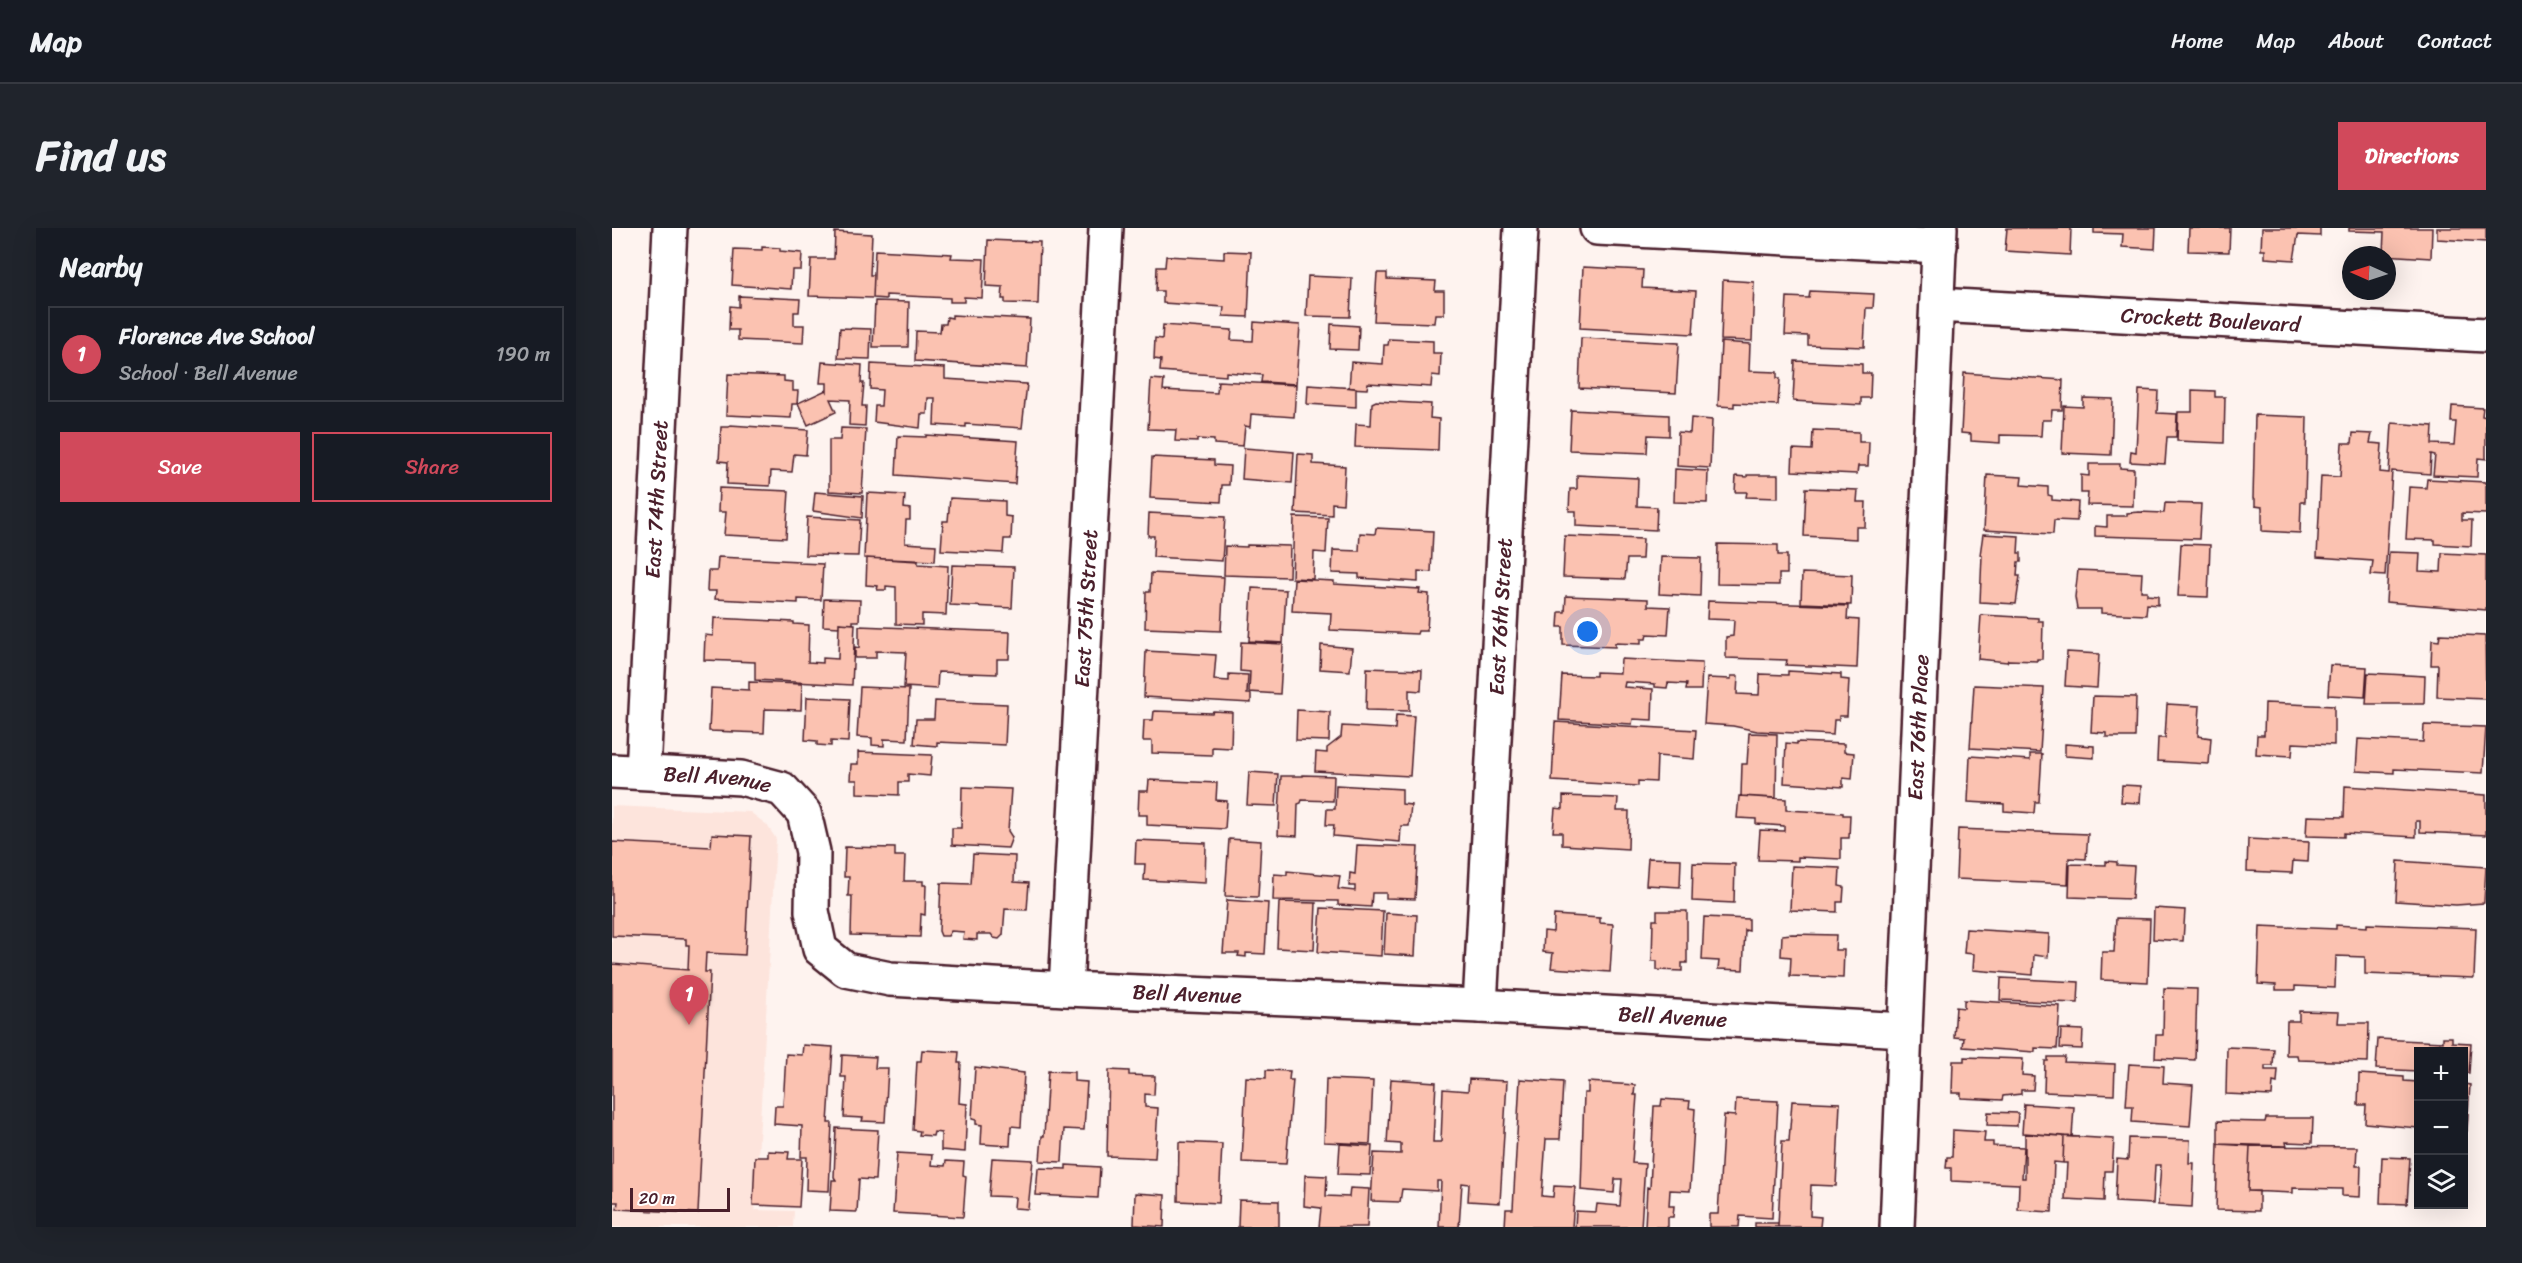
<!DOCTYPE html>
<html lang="en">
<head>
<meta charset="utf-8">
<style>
	:root { --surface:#171b24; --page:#20242c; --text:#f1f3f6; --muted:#9ea1a6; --line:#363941; --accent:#d1495b }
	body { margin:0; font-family:Sriracha,sans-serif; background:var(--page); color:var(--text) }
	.controls { position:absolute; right:18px; bottom:18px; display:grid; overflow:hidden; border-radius:0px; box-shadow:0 6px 24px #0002 }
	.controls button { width:54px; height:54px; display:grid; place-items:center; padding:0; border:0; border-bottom:2px solid var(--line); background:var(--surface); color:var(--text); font:30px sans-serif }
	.compass { position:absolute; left:1730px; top:18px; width:54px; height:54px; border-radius:50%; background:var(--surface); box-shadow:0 6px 24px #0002; rotate:273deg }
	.scale { position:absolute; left:18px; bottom:15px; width:100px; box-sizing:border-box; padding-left:6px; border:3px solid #4a1f2b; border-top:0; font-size:16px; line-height:21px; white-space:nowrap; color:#4a1f2b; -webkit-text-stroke:4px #fff; paint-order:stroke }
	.you { position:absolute; left:976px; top:404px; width:21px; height:21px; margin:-15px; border:4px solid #fff; border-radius:50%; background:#1a73e8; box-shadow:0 0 0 9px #1a73e833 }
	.badge { display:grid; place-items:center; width:39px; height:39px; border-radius:50%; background:var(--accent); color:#fff; font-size:20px; font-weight:700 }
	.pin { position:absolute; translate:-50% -50px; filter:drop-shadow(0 2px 3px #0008) }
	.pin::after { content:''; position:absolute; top:32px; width:21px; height:18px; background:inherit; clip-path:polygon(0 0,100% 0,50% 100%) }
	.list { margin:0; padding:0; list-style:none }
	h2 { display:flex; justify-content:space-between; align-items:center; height:78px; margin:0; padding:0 24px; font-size:26px }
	h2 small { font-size:20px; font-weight:400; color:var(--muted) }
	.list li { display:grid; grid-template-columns:39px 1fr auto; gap:18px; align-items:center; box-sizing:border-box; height:96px; margin:0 12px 12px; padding:0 12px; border:2px solid var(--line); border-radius:0px }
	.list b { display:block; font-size:22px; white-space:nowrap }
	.list p { margin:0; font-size:20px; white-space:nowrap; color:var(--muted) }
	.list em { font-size:20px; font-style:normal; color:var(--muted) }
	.actions { display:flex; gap:12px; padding:18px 24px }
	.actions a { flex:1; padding:14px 0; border:2px solid var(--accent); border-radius:0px; text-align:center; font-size:21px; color:var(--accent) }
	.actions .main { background:var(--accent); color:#fff }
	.icon { flex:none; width:33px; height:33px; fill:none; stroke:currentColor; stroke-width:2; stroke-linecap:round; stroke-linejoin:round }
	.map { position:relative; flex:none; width:1874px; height:999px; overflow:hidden; border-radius:0px }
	header { display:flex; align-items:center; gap:36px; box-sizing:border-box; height:84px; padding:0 30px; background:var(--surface); border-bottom:2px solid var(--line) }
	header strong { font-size:28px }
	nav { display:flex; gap:33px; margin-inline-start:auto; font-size:21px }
	.intro { display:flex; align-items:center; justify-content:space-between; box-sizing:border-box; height:144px; padding:0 36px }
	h1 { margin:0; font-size:42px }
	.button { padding:15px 27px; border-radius:0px; background:var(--accent); color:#fff; font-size:21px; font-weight:700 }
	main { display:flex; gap:36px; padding:0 36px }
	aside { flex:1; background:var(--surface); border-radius:0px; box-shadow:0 6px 24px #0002 }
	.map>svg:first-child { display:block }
</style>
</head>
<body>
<header>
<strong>Map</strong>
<nav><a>Home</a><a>Map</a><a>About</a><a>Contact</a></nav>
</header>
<div class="intro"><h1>Find us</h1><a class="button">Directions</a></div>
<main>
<aside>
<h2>Nearby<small></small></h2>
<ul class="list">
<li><span class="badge">1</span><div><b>Florence Ave School</b><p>School · Bell Avenue</p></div><em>190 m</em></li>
</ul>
<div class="actions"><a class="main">Save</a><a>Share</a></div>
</aside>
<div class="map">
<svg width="1874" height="999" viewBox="0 0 1874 999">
	<rect width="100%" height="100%" fill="#fef3ef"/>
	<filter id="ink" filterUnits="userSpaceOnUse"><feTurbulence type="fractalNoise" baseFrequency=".0167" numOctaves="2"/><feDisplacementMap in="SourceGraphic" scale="12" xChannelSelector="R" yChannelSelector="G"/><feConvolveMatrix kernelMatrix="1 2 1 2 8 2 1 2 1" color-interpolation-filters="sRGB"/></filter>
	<g filter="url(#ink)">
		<path fill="#fde4dc" d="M0 578 138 584 155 597 164 611 143 982 182 983 181 999H0Z"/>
		<path fill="#fbc2b1" stroke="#4a1f2b" stroke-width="1.5" d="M1395 0H1459L1458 27 1393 23Z
			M1482 0H1544L1543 21 1510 19 1511 6 1482 5Z
			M1577 0H1618L1617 24 1576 23Z
			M1650 0H1708V8L1686 7 1682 32 1653 30V22H1649Z
			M1737 0H1820L1819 30 1771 27 1772 4 1737 3Z
			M1825 0H1874V14L1825 11Z
			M223 4 260 6 258 47H262L261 70 197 68 199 31H222Z
			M376 12 428 14 426 76 393 75V71H390L391 59 374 58Z
			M150 19 168 20V23L190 25 189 42H180L179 61 120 57 122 21 150 22Z
			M263 22 340 26 339 30 372 31 370 70 352 69V74H338V70L274 67V71L261 70Z
			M612 23 639 24 636 89 611 88 612 79 551 75V63H544L545 39H553L554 28 612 31Z
			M971 39 1031 42 1030 60 1084 63 1081 106 968 100Z
			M765 45H775V51L824 53 823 63H832V86H823L822 95 762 93Z
			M696 48 740 50 738 89 694 88Z
			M1111 52 1142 54 1140 113 1109 112Z
			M1198 63 1262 66 1261 80H1254L1252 119 1196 117V108L1173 107 1175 69 1197 70Z
			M127 68 188 71 187 84H182V97H192L191 115 126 112V102H117L118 78 127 79Z
			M263 73 297 74 296 119H261Z
			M340 87 418 91 415 140 303 133 304 103 328 104 329 96H334L335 89 340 90Z
			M642 94 688 97 684 156 649 154 650 147 614 144V148L548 143 549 132 542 131 543 110 550 111 551 97 620 102 619 112 641 113Z
			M719 96 747 98 746 122 718 121Z
			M228 100 259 101 258 131 226 130Z
			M969 110 1067 115 1064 165 967 160Z
			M777 111 821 113V125H829L828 148 820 147 819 159 756 155 755 161 737 160 739 134 771 136 772 117H776Z
			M1109 114 1138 116 1137 143 1165 144V150H1168L1166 177 1122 175V179L1106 178Z
			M1183 133 1250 136V145H1259L1258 170H1249V177L1181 173Z
			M210 134 250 137 249 155H252L250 178H254L253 198 237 197 238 172 218 171 224 184 196 197 186 175 214 162 215 165V155H208Z
			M259 136 333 140V151L415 156 410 200 354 196V199L322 197 323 170H316L315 186H309L308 200 262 194 263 178H269L270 162 258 161Z
			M1352 145 1451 152 1450 182H1440L1439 192H1430L1429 208 1388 207V215L1359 213V206L1349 205Z
			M116 146 172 148V153L181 154V163H186L185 176H180L179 190 114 187Z
			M539 151 552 152 551 162 605 165 606 153 684 157 682 189 639 186 638 199 633 198 631 218 602 216V212L585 211V214L563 213 564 202 536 201Z
			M696 157 744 160V179L695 176Z
			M1527 162 1546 163 1545 185 1565 186 1564 209H1555L1553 236 1518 234 1519 223 1524 224Z
			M1580 162 1603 163V169H1613L1612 215 1565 213 1566 184H1580Z
			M1471 170 1501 171 1499 227 1450 225 1452 178 1471 179Z
			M764 173 819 176 818 190 827 191 826 222 743 219 744 196 759 197 760 175Z
			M1840 178 1871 180 1870 188 1874 189V231L1866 230 1865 249 1821 247 1823 227 1819 226 1818 246 1780 243 1773 348 1759 347 1761 333 1705 329 1709 248 1728 249 1730 215H1740L1741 205 1760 206 1758 215 1770 216 1768 244 1777 245 1780 195 1821 198 1820 216 1842 217 1844 194H1839Z
			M959 182 1057 187V208L1036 207 1035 225 957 222Z
			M1643 187 1695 189 1693 274H1689L1688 305 1650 303V279L1643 278V271H1641Z
			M1079 190 1100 192 1098 240 1065 238 1066 204 1078 205Z
			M118 197 196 202 194 227 182 226 180 244 159 243 158 258 115 256 116 234 107 233 109 199H117Z
			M229 200 254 201 250 265 217 263V212H228Z
			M1201 202 1247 204V214H1257L1256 238H1246L1245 246 1180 243 1181 221 1200 222Z
			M314 207 406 213 403 256 284 247 286 208 314 209Z
			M632 220 682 224 680 255 630 251Z
			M686 226 701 227V236L733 238 731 276 720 275V287L683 285Z
			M540 229 602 232V237L618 238 617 257H610L609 274 538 270Z
			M1477 236H1508V240L1522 241 1521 278 1475 277 1476 265H1469V247L1477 248Z
			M1063 241 1096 243 1095 275 1062 274Z
			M965 247 1026 250 1025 278 1045 279 1044 302 964 298V283H957L958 261H965Z
			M1135 247H1166V270L1134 269 1135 264H1123L1124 248 1135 249Z
			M1375 247 1410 249 1409 257 1436 259V267L1440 268V272L1466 274 1465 293 1442 292 1441 306 1372 302Z
			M1815 251 1874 254V286L1850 285V292H1860L1859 318 1823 316V312L1794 311 1797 259 1814 260Z
			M107 260 177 263 174 310 112 307 114 284H106Z
			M1194 260 1246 262 1245 274H1254L1253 299H1244V311L1192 308Z
			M203 264 251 268 250 290 201 283Z
			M255 265 293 267 292 280 298 281V292H294L293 315 324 317 323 333 252 330Z
			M338 270 393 273V288L400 289 399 311H392L391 325 329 322 331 293H336Z
			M1553 275 1589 276 1587 311 1483 308V298L1495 299V288H1515V285L1527 284 1552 285Z
			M537 285 613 289 610 333 541 329 542 308H536Z
			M195 289 248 292 246 328 193 327Z
			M682 289 716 290 714 325 702 324 701 351 680 350Z
			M764 300 821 303 819 344 806 343V354L747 350V346L720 345 721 322 747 323 748 305 763 306Z
			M1371 306 1407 308 1406 325H1409V334H1406L1405 348H1408L1404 376 1368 374 1370 327H1368Z
			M953 308 1031 311 1030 331H1015L1013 351 951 349Z
			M1106 316 1166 317V327H1175V346H1167V357L1105 356Z
			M1569 316 1598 317 1596 369 1566 368Z
			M635 317 678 318 677 349 612 347 613 318 635 319Z
			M1777 324 1808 325 1807 343 1829 344 1830 325 1874 327V382L1774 374Z
			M106 329 187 333V335L211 336 209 372 186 371V375L103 371 104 363H95L96 343H105Z
			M1049 329 1089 330 1088 368 1047 366Z
			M255 330 306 333V336L336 338 334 387 310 386V397L284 396V359L274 358V362H265L266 358 254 357Z
			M340 337 402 339 400 380 338 377Z
			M1466 342 1530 345 1529 363H1535V367L1546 368V377L1535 376 1534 387 1489 385V381H1465L1463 369Z
			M539 345 612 349 609 403 533 400 534 364H538Z
			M1190 345 1240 347 1239 377 1189 375Z
			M682 351 722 353V356L808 361 807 365 817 366 815 403H806L805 406 718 402 719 385 680 383Z
			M640 360 674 362 671 415 637 413Z
			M954 368 1036 371V378L1058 379 1056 407 1035 406 1034 411H1029V416L1003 415V419L951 417V399H946L947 384H953Z
			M212 371 248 372 247 393H241V396L227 395V399L211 398Z
			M1096 373 1236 378 1235 391 1247 392 1245 440 1174 437 1175 432 1114 430V409L1121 408 1122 392 1095 391Z
			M1369 387 1426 390V393H1431L1430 431H1425V433L1396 432 1395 434 1366 431Z
			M102 390 182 394V396L197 397 196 434 211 435V430L226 431 227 395 243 396 240 457 143 452V434L92 432 93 407 101 408Z
			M247 398 398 404 397 431H385V446L326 444 325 461 292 459 294 424 264 423V430H243V419L247 420Z
			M1828 406 1873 408 1874 471 1825 469 1826 437H1819L1820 412 1827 413Z
			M629 414 671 416 668 466 637 464 638 444 628 443Z
			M709 417 740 420 738 443 708 441Z
			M534 423 604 427 602 452 617 453V446L636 447 635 466H639V475L532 469Z
			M1455 424 1487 426 1485 460 1453 458Z
			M1009 431 1090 435 1089 462H1074L1075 456 1056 455 1055 460 1043 459V456L1013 454 1012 459 1041 461 1040 492 1021 491 1020 496 947 492 950 447 984 448V444L1008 445Z
			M1718 437 1755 439 1753 469 1716 467Z
			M755 440 810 442 809 463 797 462V483L754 482Z
			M1176 443 1229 446V451L1237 452 1235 488H1227V492H1222L1221 507 1145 503 1121 498 1092 496 1095 450 1119 451V448H1126L1125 466 1147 467 1148 446 1176 447Z
			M1756 445 1813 448 1812 476H1754Z
			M137 454 190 456 189 482 153 481 152 505 97 503 99 460 137 462Z
			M1362 457 1432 460 1428 524 1358 520Z
			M248 459 297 461 295 512 272 511V518L260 517V510L245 509Z
			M1481 468 1524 469 1523 509H1494V505L1479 504Z
			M195 469 238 471 236 514 219 513V518L205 517V513L193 512Z
			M323 473 395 476 393 517 325 514V518L302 516 304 491H322Z
			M1653 475 1722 478V517L1681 515 1680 528 1644 526 1645 507H1652Z
			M1555 476 1588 478 1586 508 1599 510 1597 536 1545 533 1546 510H1553Z
			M685 482 718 484 717 513 684 512Z
			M542 483 600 485 601 483 620 484 619 520 600 519V527L540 525V513H531L532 492H541Z
			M784 487 802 488 798 548 703 543 704 524 715 525V520L729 509 730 498 783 501Z
			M943 494 1084 502 1082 531 1045 528 1044 554 1026 553V558L940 553Z
			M1812 497 1874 499 1871 545 1782 541V545L1744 543 1746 511 1811 514Z
			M1137 505 1165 506 1164 570 1129 568 1130 536H1135Z
			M1185 514 1232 516V524L1242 525 1240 551 1231 550V559L1172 555 1174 515 1185 516Z
			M1453 516 1482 518V530L1453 528Z
			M246 524 320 527 318 548 296 546V554H287V567L245 565V552H238L239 536H246Z
			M1418 526H1430L1427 574H1423L1422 585 1392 583V576L1356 574 1358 528 1418 532Z
			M637 544 666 546 664 578 635 577Z
			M691 547 722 548 721 573 690 572 689 575 686 576 685 608 666 607 669 548H691Z
			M537 552 605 555 604 572 615 573 613 601 535 597V587H526L527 563H536Z
			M724 557 790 561V576L799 577 797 598H789L788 614 721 608 722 597H714L715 581H723Z
			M1510 557 1529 558 1528 575 1509 574Z
			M1733 558 1874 567V607L1808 604V593H1804V609L1732 605V609L1694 608 1695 588 1732 589Z
			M350 559 399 561 396 603 400 609 396 620 340 617V600H349Z
			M951 568 1006 570 1005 583H1017L1016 621 950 617V604H941L943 580 951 581Z
			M1127 568 1174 571V582L1231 585V587H1238L1237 610H1229V631L1186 629V633L1146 632 1148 602 1172 603V598L1144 596V591L1125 590Z
			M1346 601 1476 606 1474 631 1457 630 1456 656 1344 651Z
			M100 606 139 608 133 727 94 725 93 744H98L86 985 5 981 6 974H0V736L76 742 77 717H74V711L0 708V614L99 619Z
			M617 611 649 613 646 669 613 668Z
			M1636 611 1697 614 1696 634 1681 633 1680 645 1635 643Z
			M524 612 594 615 593 655 532 652 533 636H523Z
			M745 617 806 619 803 671 774 670V665H760L759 679 726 677V673L661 672 662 646 675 647V643L728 648 726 661 743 663V658H737L738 645 743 646Z
			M233 619 283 620V628H293L292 653H311V657H314L313 687 309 686 308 709 239 707 240 668H236L237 649H232Z
			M361 626 403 628 402 654 417 655 415 682 393 681 391 707 387 711 382 710 379 706H365V712L351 711 352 704 339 703 336 708H329L327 703 329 655 359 656Z
			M1036 630 1069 631 1068 659 1034 657Z
			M1494 633 1505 634V637L1522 638 1520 671 1457 669 1458 636 1494 637Z
			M1786 633 1874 639 1872 675 1844 677 1784 673Z
			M1081 635 1123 636 1122 675 1080 673Z
			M1180 638 1228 640 1227 658 1232 659 1231 674H1225V684L1178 682Z
			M615 672 656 675 653 726 634 725V729L626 728 627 725H611Z
			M667 674 704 675 702 722 665 720Z
			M709 680 771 683 769 728 706 724Z
			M1542 680 1573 682 1571 713 1541 711Z
			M1045 683H1075V735H1070V743L1045 742V733H1040L1041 692H1045Z
			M774 685 805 687 803 728 772 726Z
			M942 687 988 690V695L1001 696 998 744 939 740 941 725 931 724 932 703 941 704Z
			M1092 689 1137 691V703L1133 702 1131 742 1106 741 1107 733 1090 732Z
			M1504 690 1538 691 1536 754 1489 752 1490 724H1502Z
			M1755 696 1864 700 1862 750 1753 746V729L1724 728 1723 760 1683 758V762H1664V757L1646 756 1648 698 1724 701V697L1755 699Z
			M1354 701 1437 706 1436 729 1422 727 1421 747 1361 742 1362 726 1352 725Z
			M1180 706 1224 707 1223 722H1232L1231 750 1178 748 1179 729 1169 728 1170 707Z
			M1389 750 1467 754 1466 775 1388 772Z
			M1552 760 1585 761 1583 832 1543 830 1544 807H1551Z
			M1352 772 1448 778 1445 821 1423 820V824L1351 819 1352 810 1342 809 1344 779 1352 780Z
			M1687 783 1727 784 1726 795H1757L1756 834 1686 832 1685 827H1674L1675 793H1687Z
			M1449 801 1471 802 1470 821 1448 820Z
			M1831 809H1840V814L1859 815 1857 845H1852V824H1806V843L1764 841 1766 811 1831 814Z
			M191 817 221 819 216 895H220L217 963 194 962 195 929H189L190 898 162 896 163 878H171L174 826 190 827Z
			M1615 819 1662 821 1661 838H1653V842H1666L1665 855 1661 854 1660 868 1614 866Z
			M310 822 347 824 346 835H349L347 875 355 876 353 924 329 922V905L322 904 321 908 307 907 308 903 301 902 305 833H309Z
			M230 827 264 829 263 840H276L273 894 250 893 251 890 232 889 234 849H229Z
			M1352 829 1411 831 1410 847 1422 848 1421 862H1409V866L1391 868 1390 872 1349 870V865H1340L1341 833H1352Z
			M1436 829H1453L1452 834 1503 836 1502 867 1432 864 1433 833H1436Z
			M1517 836 1552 838 1551 855 1581 857 1578 898 1520 894 1521 878H1514Z
			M363 839 412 845 409 899 399 898 398 918 369 916 370 897 364 896V892L360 891Z
			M497 842 517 843V847L543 848 542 867 533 866V879L546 880 543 930 495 928Z
			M654 842 678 843 677 852H681L674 936 630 934 634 849 654 850Z
			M436 843 462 844V853L475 854 472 902 452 901 450 934 428 933 430 908H432Z
			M1747 846 1792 849V853L1806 854V900L1753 895 1754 877H1746Z
			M714 851 761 853 758 916 712 914Z
			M779 851 824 854 821 914H829L831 861 856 863 857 851 895 853 888 975 856 973 857 956 850 955 847 999H827L829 953H825V963L790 961 788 974 759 973 762 925 789 926V916L775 915Z
			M908 851 951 854 948 911H934L930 968 941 969 942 958 963 959 960 999H893L894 981H901Z
			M976 854 1023 857 1022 867H1025L1020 935 1033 936 1029 999H963L964 983 984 984 985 976 1008 978 1010 951H1003L1002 965 969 962 972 865H976Z
			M1852 856 1858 857 1855 903H1853L1852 916Z
			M1050 871 1078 873 1077 880 1083 881 1078 963 1058 962 1057 978H1062L1061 989H1056V999H1033L1035 959 1038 960 1042 878H1049Z
			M1124 871 1166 873 1160 990 1128 988 1127 999H1097V986H1106L1112 887 1123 888Z
			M1180 873 1228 875 1224 958 1199 957 1198 988 1209 989 1208 999H1166L1170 913H1177Z
			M1412 876 1462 879 1460 909 1410 905Z
			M1376 884 1406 885 1405 898 1375 897Z
			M1654 890H1701L1700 915 1674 914 1675 918 1606 916V893L1653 894Z
			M224 900 266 902 263 952 247 951 245 984 218 983 220 952H224L222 949Z
			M1341 902 1373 904 1372 914H1381V918L1412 919 1410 950H1413V905L1452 908 1451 935 1442 934 1440 984 1406 982 1407 956 1339 953V940H1334L1335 929H1340Z
			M1452 908 1502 911 1500 943H1493L1492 973 1453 971 1455 935H1451Z
			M1517 910 1578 912 1577 935H1582L1580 979 1546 977 1549 937H1543L1541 976 1503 974 1505 931 1516 932Z
			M567 914 610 916 607 975 566 973Z
			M728 916 760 918 758 947 726 946Z
			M1606 916 1638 918 1636 963H1647V983L1604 982Z
			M1638 918 1745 919 1744 938H1749L1748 969 1730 968V961L1681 960V965L1636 963Z
			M156 923 177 924 176 931H190L187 979 141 977 143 929H156Z
			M285 925 320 927 319 937 333 938 334 933 352 934 351 947 354 948 351 989 281 985Z
			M1770 929 1798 930 1795 976 1768 975Z
			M380 930 421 932 416 981 402 980 403 969 377 968Z
			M454 937 488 939 486 970 424 967 426 940 454 941Z
			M693 947 715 948 714 968 737 969 738 960 757 961 755 999H707L709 980 692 978Z
			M523 965 553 967 552 999 522 997Z
			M627 972 667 973V999H626Z
			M1143 995H1166V999H1143Z"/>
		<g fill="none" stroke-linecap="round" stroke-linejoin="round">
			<defs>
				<g id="minor">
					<path d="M985 0 1328 18"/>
					<path id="s1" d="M1325 77 1874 107"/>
					<path id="s2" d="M31 544 58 0"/>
					<path id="s3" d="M454 761 494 0"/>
					<path id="s4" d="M868 778 909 0"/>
					<path id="s5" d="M1293 802 1328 0"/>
				</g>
				<g id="tertiary">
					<path id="s6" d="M0 543 129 550 170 561 192 585 201 624 200 683 208 721 234 742 278 751 454 761 868 778 1293 802 1285 999"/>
				</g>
			</defs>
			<use href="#minor" stroke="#4a1f2b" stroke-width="38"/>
			<use href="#tertiary" stroke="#4a1f2b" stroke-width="38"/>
			<use href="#minor" stroke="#fff" stroke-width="33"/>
			<use href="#tertiary" stroke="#fff" stroke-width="33"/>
		</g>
	</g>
	<g text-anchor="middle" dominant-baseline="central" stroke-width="4.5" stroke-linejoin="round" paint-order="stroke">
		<g font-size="21" fill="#4a1f2b" stroke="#fff">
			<text stroke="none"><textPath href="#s1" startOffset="274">Crockett Boulevard</textPath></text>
			<text stroke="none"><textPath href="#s2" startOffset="273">East 74th Street</textPath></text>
			<text stroke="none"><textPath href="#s3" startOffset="381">East 75th Street</textPath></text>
			<text stroke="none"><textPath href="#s4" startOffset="390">East 76th Street</textPath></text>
			<text stroke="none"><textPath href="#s5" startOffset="303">East 76th Place</textPath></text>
			<text stroke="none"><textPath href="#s6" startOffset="106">Bell Avenue</textPath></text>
			<text stroke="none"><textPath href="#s6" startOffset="718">Bell Avenue</textPath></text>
			<text stroke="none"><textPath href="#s6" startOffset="1204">Bell Avenue</textPath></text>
		</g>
	</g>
</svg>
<div class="controls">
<button>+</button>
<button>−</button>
<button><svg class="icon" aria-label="layers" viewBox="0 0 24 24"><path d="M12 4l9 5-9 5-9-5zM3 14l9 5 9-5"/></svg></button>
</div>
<svg class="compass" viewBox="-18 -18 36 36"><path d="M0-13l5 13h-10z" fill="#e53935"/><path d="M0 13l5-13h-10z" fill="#9ea1a6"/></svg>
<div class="scale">20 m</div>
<div class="you"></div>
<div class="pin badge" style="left:77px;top:797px">1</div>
</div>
</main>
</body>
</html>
